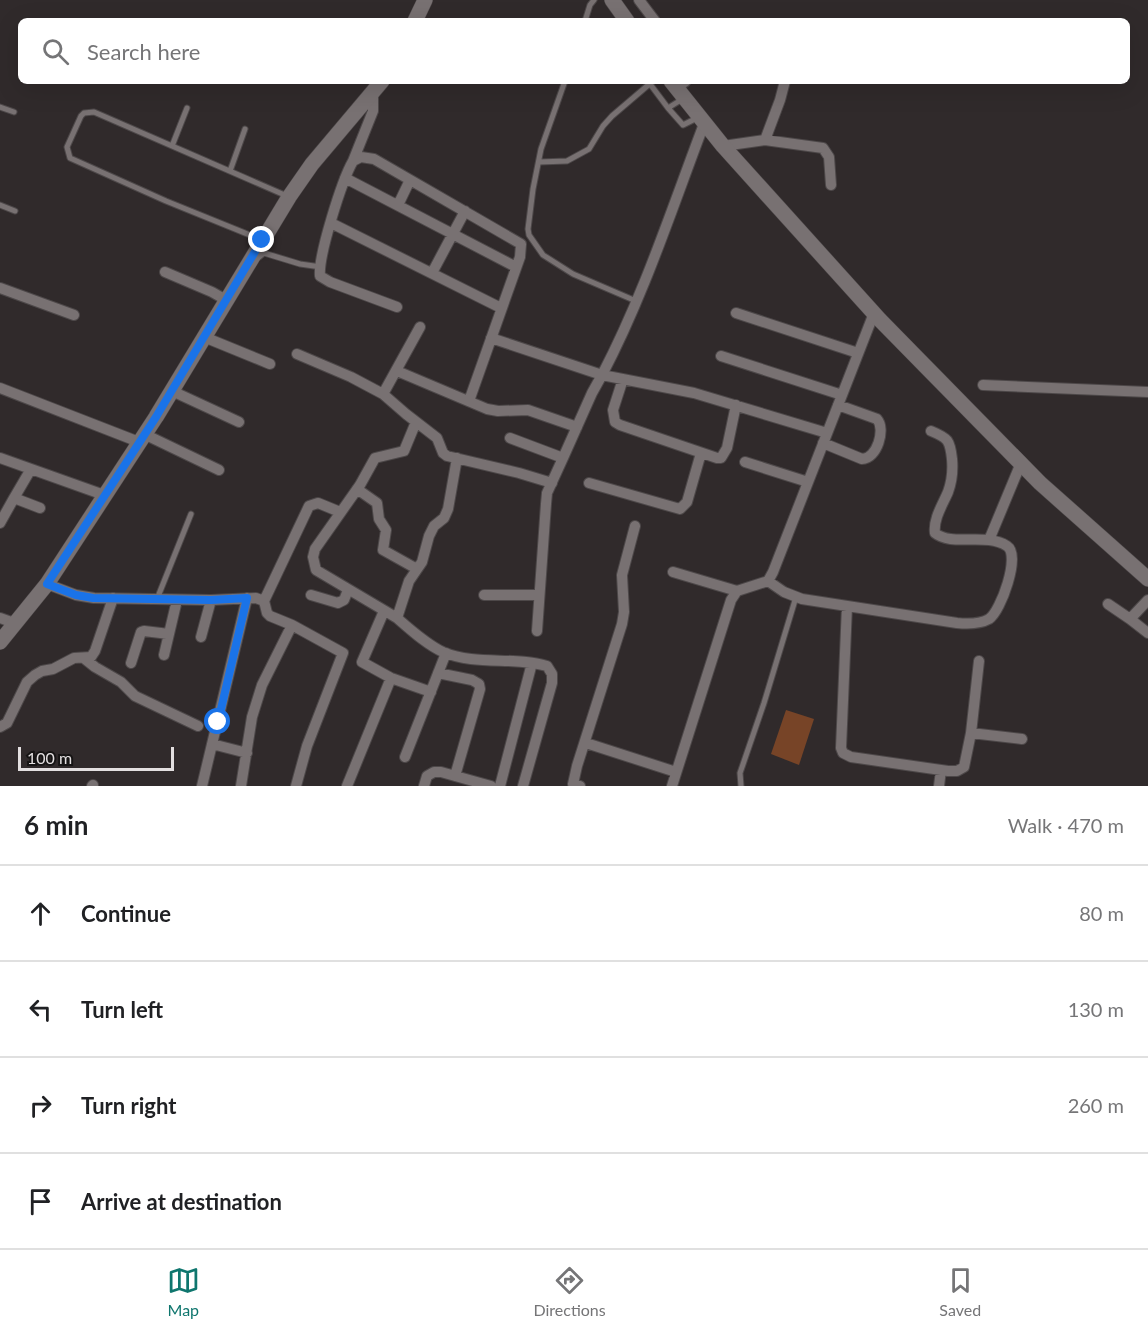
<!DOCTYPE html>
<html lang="en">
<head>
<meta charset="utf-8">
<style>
	:root { --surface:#fff; --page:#f6f6f6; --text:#202124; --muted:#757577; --line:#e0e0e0; --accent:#0f766e }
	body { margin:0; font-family:Lato,sans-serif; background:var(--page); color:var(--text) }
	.scale { position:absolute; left:18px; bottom:15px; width:156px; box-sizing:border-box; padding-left:6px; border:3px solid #e3dfe0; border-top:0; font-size:16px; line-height:21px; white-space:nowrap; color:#e3dfe0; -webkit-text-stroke:4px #161414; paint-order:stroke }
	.stop { position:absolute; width:18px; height:18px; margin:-14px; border:4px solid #1a73e8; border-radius:50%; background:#fff }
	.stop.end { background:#1a73e8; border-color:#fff; box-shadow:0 2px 6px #0008 }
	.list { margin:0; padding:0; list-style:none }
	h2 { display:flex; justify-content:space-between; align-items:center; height:78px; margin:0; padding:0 24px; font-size:26px }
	h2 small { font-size:20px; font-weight:400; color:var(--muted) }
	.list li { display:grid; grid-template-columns:39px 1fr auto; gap:18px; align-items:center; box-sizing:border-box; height:96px; padding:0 24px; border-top:2px solid var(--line) }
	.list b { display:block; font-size:22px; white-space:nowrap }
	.list em { font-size:20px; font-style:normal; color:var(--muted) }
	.icon { flex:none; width:33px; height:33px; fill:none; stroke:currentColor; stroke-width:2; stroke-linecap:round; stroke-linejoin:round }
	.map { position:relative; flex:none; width:1148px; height:786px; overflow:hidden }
	.search { position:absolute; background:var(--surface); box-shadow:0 6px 24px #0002; left:18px; right:18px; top:18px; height:66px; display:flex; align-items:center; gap:15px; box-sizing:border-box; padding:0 21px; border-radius:9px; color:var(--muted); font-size:22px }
	.sheet { height:462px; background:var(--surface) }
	nav { display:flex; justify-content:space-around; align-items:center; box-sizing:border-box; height:84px; border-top:2px solid var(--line); background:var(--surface); font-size:16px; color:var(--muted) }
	nav a { display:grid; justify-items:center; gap:3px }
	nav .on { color:var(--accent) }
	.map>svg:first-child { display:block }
</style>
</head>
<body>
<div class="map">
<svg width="1148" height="786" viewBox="0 0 1148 786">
	<rect width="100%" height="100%" fill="#302a2b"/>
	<path fill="#774427" d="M786 710 814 719 799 765 771 754Z"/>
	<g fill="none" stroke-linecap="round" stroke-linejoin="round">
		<defs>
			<path id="lane" d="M585 21 590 5 594 0
				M565 81 541 149 533 189 528 229 529 235 543 255 573 274 636 301
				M650 84 668 108 683 125 699 117
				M0 107 14 112
				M668 108 684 98
				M172 146 187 108
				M539 162 567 161 589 149 603 126 612 116 653 81
				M230 171 245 129
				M0 205 15 211
				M262 240 166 201 70 158 67 147 81 116 84 113 94 112 287 196
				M259 257 264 253 300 264 321 267
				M157 599 191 514
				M741 786 740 773 764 703 796 597"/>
			<path id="street" d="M639 0 655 21
				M676 88 686 81
				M704 124C672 208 644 295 602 375L694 393 827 433
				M765 140 780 100 785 81
				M723 146 765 140 823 148 829 157 831 185
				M353 161 373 111V91
				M345 178 516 267
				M398 205 410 180
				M331 223 501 308
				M165 272 212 292 226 300
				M432 273 465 211
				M0 288 74 315
				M397 307 330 282 320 276C318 256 342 180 353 161L361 157 374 159 521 244 520 257 469 401
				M736 313 858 353
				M204 337 270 364
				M491 338 602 375 592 393 563 458 510 438
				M297 354 351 377 383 394 406 414 437 438 443 453 447 456 519 473 552 483
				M721 356 842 395
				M397 371 487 409 498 411 528 410 577 427
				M623 379 613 410 615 422 620 425 717 458H721L727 448 736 405
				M983 385 1148 392
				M0 388 139 442
				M172 391 239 422
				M383 394 420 327
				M416 422 404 451 375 458 360 485 315 549 313 557 316 570 397 618 409 581 422 562 429 536 434 526 444 518 448 509 457 458
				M144 434 219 470
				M823 443 862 459C877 459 886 429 877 419L838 405
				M0 458 104 495
				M745 462 808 482
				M31 469 14 498 40 508
				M589 483 680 509 687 502 701 453
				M357 489 377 503 379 519 386 530 383 550 417 569
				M0 523 14 498
				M989 540 1021 463
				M673 572 737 591
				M768 581 784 592 802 599 957 623C967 624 980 624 989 619 1001 611 1021 555 1007 546 986 532 952 547 935 533 933 519 943 504 948 492 952 481 953 470 952 459 950 440 948 438 931 431
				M47 584 76 595 94 598 211 600 256 598 264 601 267 613 270 616 292 625 343 653 307 746 296 786
				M311 595 338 603 344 600 348 590
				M484 595H539
				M1148 600 1130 619 1148 633
				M264 601 309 506 318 503 340 512
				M1108 604 1130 619
				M847 606 841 748 843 753 851 757 948 771H957L964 767 971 733 979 661
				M384 611 362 662 391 678 431 692
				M0 618 14 623
				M397 618C411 630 426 644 443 652 476 666 514 656 547 666L552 674V683L523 786
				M537 631 546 504 547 493 563 458
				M201 637 211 600
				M164 655 177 600
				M85 659 95 667 121 682 135 696 198 726
				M131 663 141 632 144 631 169 634
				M438 673 472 680 479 684 480 689 455 776
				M0 727 7 723 27 682 35 675 42 671 53 669 74 658 91 657 95 651 113 598
				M971 733 1022 739
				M586 743 676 772
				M212 744 247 753
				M405 757 446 653
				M92 786 93 785
				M202 786 247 598
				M241 786 252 717 262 685 292 625
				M347 786 391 678
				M424 786 427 776 434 772H441L491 786
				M500 786 532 663
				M580 786 573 784 577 766 622 624 624 612 622 575 635 526
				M672 786 731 600 737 591 768 581 773 572 874 313
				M939 786 941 770"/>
			<path id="secondary" d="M612 0 627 21
				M415 21 425 0
				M671 81 723 146 880 320 1040 483 1148 579
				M0 642 47 584 156 417 289 197 312 164 382 81"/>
		</defs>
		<use href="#lane" stroke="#4d4849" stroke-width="7"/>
		<use href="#street" stroke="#4d4849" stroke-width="12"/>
		<use href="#secondary" stroke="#4d4849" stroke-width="16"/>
		<use href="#lane" stroke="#787172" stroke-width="5"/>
		<use href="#street" stroke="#787172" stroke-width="10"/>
		<use href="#secondary" stroke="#787172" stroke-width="15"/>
	</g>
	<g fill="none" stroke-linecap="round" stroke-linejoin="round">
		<path stroke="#1a73e8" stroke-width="8" d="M218 722 247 598 211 600 93 598 76 595 47 584 156 417 262 240"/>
	</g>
</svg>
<div class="scale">100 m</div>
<div class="stop" style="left:218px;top:722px"></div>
<div class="stop end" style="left:262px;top:240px"></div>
<div class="search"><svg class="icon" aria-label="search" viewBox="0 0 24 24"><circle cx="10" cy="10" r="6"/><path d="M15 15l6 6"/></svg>Search here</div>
</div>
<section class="sheet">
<h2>6 min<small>Walk · 470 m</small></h2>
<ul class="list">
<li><svg class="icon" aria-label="ahead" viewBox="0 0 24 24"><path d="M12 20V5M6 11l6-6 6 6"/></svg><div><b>Continue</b></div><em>80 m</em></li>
<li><svg class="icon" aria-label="left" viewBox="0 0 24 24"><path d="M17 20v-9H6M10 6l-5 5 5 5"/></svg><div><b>Turn left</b></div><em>130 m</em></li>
<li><svg class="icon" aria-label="right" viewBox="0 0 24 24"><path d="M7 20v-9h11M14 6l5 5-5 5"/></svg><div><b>Turn right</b></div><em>260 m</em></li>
<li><svg class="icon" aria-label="arrive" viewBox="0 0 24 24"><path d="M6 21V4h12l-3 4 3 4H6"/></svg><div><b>Arrive at destination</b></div></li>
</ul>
</section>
<nav>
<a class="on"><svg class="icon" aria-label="map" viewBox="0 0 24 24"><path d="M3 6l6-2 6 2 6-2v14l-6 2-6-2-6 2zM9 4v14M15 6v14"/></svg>Map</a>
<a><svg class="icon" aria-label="directions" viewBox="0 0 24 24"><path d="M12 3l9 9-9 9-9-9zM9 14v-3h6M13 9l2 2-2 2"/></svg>Directions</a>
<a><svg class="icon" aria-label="saved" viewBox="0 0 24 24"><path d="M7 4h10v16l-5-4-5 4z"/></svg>Saved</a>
</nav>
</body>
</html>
